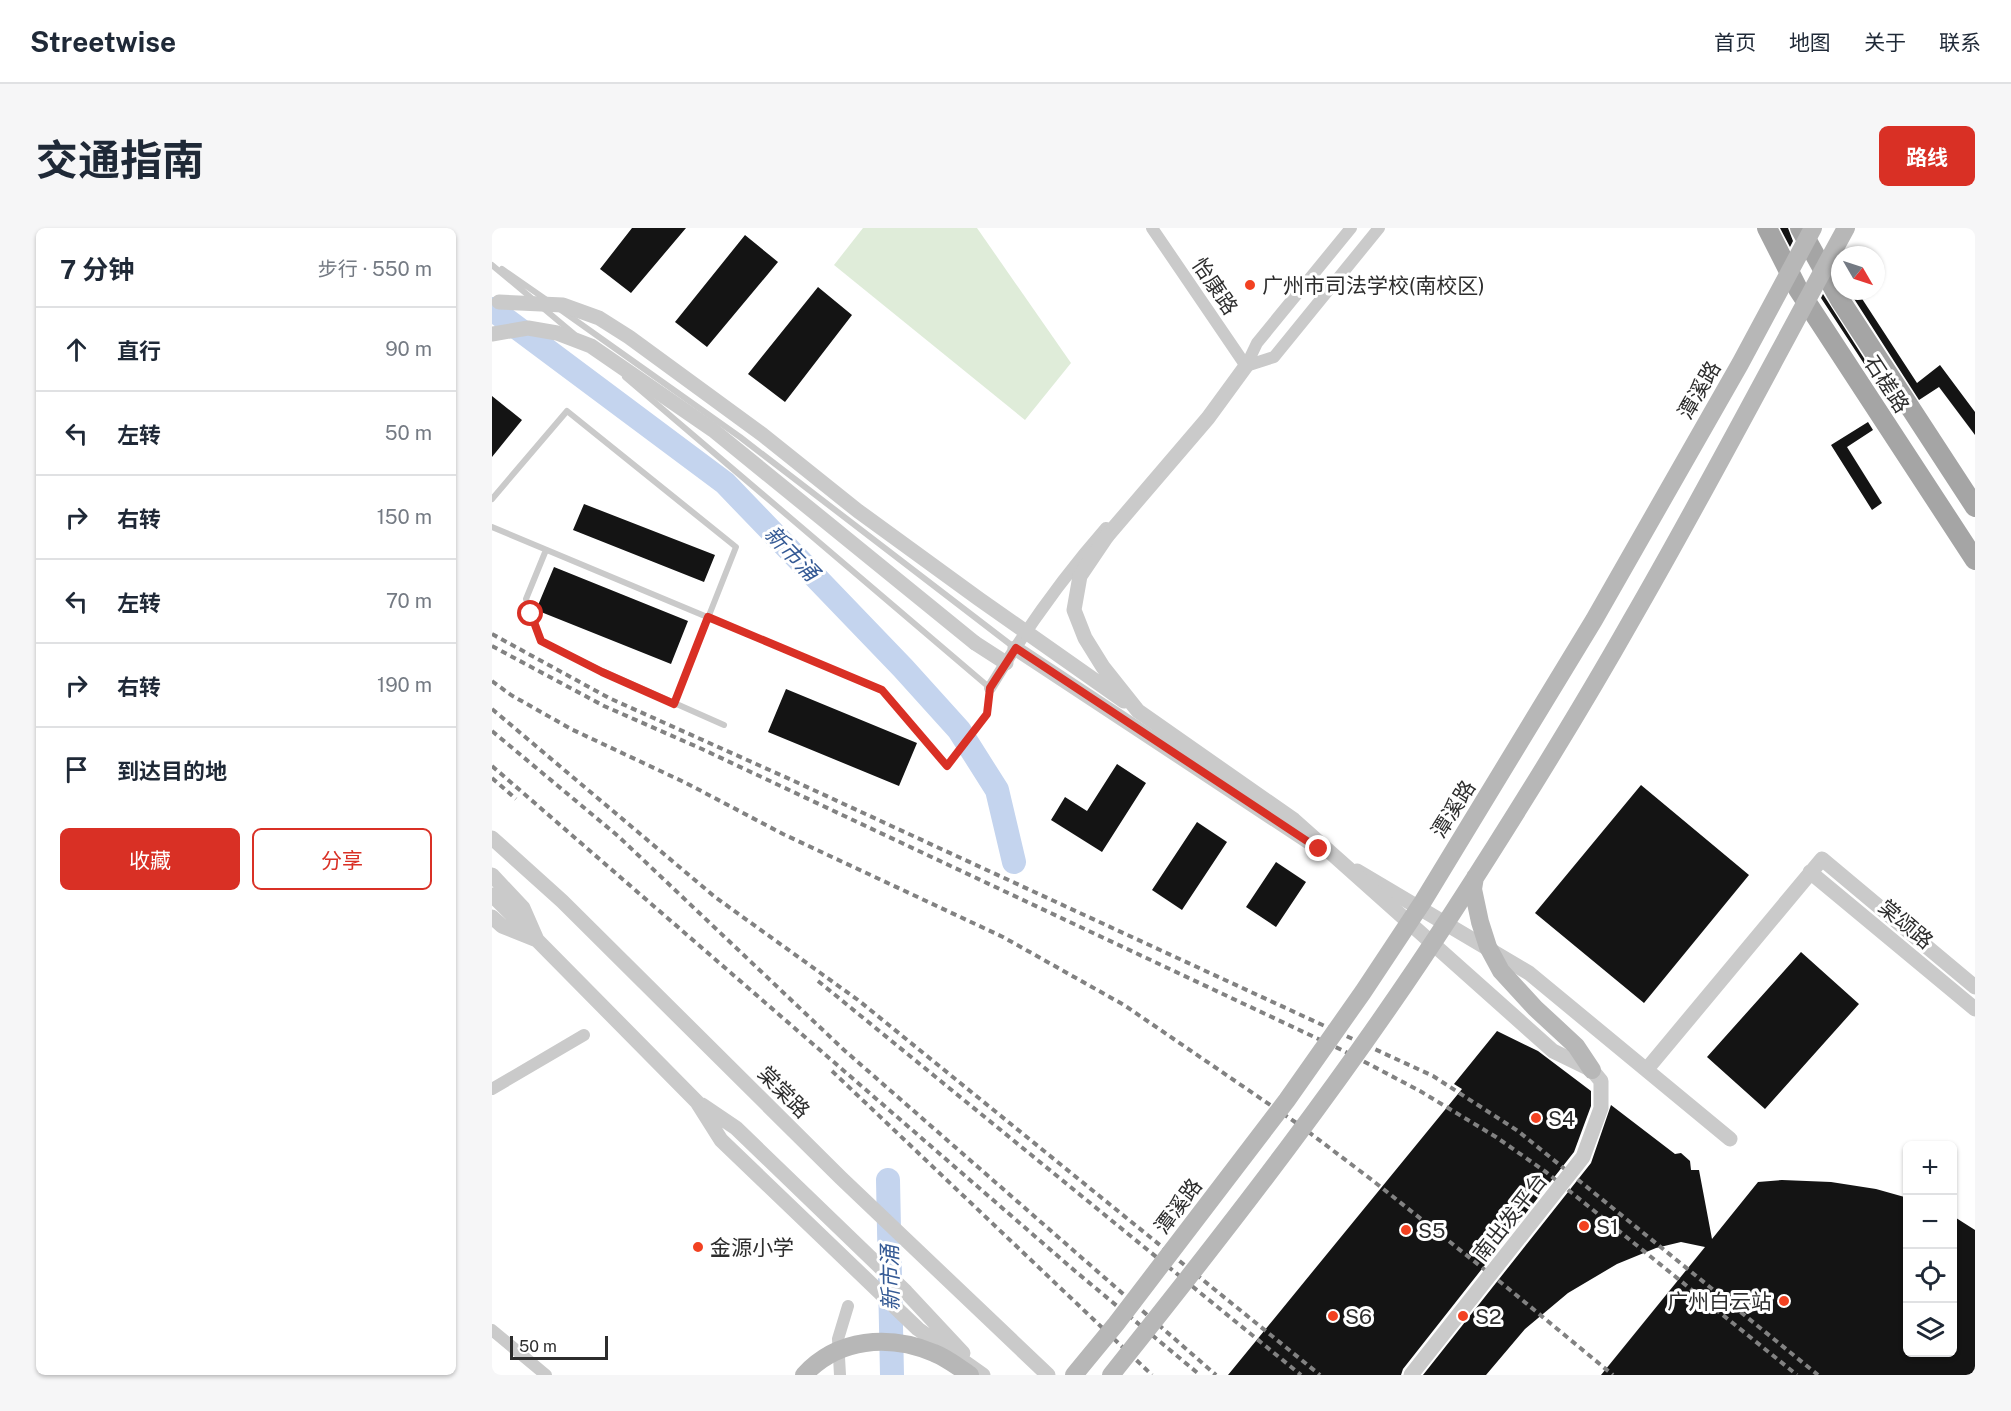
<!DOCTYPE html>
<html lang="zh">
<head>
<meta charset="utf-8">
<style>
	:root { --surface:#fff; --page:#f6f6f7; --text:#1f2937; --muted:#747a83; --line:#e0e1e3; --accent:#d93025 }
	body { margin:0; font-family:"Public Sans","Noto Sans SC",sans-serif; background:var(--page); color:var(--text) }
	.controls { position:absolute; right:18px; bottom:18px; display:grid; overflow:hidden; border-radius:9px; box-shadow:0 2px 4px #0004 }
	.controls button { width:54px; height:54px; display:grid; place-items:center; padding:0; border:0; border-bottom:2px solid var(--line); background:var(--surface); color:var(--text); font:30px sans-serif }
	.compass { position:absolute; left:1339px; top:18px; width:54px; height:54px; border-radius:50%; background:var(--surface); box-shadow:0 2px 4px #0004; rotate:129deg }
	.scale { position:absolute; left:18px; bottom:15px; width:98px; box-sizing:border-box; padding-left:6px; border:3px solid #2d2d2d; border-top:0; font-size:16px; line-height:21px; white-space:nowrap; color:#2d2d2d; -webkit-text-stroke:4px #fff; paint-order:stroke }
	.stop { position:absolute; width:18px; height:18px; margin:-14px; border:4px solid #d93025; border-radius:50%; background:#fff }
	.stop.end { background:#d93025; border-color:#fff; box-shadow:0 2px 6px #0008 }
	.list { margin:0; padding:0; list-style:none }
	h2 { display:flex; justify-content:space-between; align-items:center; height:78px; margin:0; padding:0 24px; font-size:26px }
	h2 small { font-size:20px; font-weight:400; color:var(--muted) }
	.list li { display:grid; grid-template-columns:39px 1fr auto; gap:18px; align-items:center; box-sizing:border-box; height:84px; padding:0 24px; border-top:2px solid var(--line) }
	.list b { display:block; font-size:22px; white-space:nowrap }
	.list em { font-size:20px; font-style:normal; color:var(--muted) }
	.actions { display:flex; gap:12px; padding:18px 24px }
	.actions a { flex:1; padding:14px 0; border:2px solid var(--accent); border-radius:9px; text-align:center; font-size:21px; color:var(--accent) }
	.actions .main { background:var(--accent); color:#fff }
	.icon { flex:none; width:33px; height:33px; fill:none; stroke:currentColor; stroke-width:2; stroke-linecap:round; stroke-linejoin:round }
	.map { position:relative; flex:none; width:1483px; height:1147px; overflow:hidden; border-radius:9px }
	header { display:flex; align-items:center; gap:36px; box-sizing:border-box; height:84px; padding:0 30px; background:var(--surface); border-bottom:2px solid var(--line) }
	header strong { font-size:28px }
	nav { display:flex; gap:33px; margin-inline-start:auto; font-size:21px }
	.intro { display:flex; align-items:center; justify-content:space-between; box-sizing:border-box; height:144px; padding:0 36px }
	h1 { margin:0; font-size:42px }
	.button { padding:15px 27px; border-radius:9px; background:var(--accent); color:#fff; font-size:21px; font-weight:700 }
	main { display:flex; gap:36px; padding:0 36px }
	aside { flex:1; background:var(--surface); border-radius:9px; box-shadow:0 2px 4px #0004 }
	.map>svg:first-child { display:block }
</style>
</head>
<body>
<header>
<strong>Streetwise</strong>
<nav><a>首页</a><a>地图</a><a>关于</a><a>联系</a></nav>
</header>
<div class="intro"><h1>交通指南</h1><a class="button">路线</a></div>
<main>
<aside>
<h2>7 分钟<small>步行 · 550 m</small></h2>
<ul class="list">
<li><svg class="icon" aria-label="ahead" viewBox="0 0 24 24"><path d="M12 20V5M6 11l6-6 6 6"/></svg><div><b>直行</b></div><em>90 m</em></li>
<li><svg class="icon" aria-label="left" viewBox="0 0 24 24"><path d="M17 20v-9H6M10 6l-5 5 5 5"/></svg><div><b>左转</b></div><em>50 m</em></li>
<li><svg class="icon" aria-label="right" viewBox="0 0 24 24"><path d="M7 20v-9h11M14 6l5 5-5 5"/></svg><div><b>右转</b></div><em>150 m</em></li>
<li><svg class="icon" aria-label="left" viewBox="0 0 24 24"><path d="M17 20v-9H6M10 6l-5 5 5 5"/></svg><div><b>左转</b></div><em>70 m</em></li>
<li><svg class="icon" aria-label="right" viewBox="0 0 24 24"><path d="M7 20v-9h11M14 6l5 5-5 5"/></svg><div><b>右转</b></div><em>190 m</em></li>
<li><svg class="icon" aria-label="arrive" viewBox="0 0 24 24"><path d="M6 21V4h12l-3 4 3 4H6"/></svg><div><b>到达目的地</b></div></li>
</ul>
<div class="actions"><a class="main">收藏</a><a>分享</a></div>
</aside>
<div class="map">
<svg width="1483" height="1147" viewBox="0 0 1483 1147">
	<rect width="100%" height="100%" fill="#fff"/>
	<path fill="#dfecd9" d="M371 0H485L579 135 533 192 342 37Z"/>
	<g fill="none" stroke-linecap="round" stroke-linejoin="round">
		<path stroke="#c4d4ee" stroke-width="24" d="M0 81 233 255 411 440 467 502 505 562 522 634
			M396 952 400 1147"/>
	</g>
	<path fill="#141414" d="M140 0H194L139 65 108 41Z
		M1288 0H1296L1301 13 1298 19Z
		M253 7 286 34 215 119 183 94Z
		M326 59 360 87 293 174 256 146Z
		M1357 63H1365L1425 155 1448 137 1483 184V207L1447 159 1427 172Z
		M1331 66 1407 185 1405 186 1329 70Z
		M0 168 30 192 0 229Z
		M1376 194 1381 202 1355 219 1390 275 1380 282 1339 217Z
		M92 276 223 327 212 354 81 302Z
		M62 339 196 393 179 436 44 382Z
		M294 461 425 515 407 558 276 504Z
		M625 536 654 555 610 624 559 592 573 569 595 583Z
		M1149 557 1257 647 1152 775 1043 685Z
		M705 594 735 614 690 682 660 662Z
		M784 634 814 654 784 699 754 679Z
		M1309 724 1367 776 1273 881 1215 829Z
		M1005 803 1046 823 1099 863V878L1082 924 911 1141 909 1147H736L970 861 962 856Z
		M1119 877 1183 926 1189 925 1198 933 1199 942H1207L1220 1011 1266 954 1290 952 1339 954 1384 961 1416 970V1125H1461V988L1483 1002V1147H1109L1213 1019 1189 1014 1164 1020 1125 1036 1076 1065 1033 1101 994 1147H931L1099 935Z"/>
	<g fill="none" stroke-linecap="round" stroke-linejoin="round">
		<path stroke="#cacaca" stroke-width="6" d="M0 37 43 73
			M10 41 56 73
			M51 80 82 106
			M69 82 248 209 523 420
			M0 271 75 183 244 319 182 476
			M0 299 390 462 455 538 495 486 498 460 133 149
			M54 322 34 371 49 413 110 443 232 497"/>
		<path stroke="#cacaca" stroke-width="12" d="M660 0 754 138
			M754 138 782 129 887 0
			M749 144 754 138 765 115 859 0
			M498 460C532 404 571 349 614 300
			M0 861 92 807
			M0 1102 54 1147
			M348 1147 346 1111 356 1078"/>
		<path stroke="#cacaca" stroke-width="15" d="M615 308 716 190 754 138
			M483 415 514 435
			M523 420 829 622
			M0 610 70 673 349 950 556 1147
			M865 643 1037 745 1238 911
			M1318 644 1483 781
			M0 647 31 680 45 712
			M0 667 38 705
			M0 689 10 698 45 712 205 874 229 912 426 1101 491 1147
			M1155 841 1330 631 1483 759
			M210 877 244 900 414 1064 471 1125"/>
		<path stroke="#a5a5a5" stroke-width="20" d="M1275 0 1306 61 1483 332
			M1308 0 1348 72 1483 279"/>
		<path stroke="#828282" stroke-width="4" stroke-dasharray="6 4.5" stroke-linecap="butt" d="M0 406 117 470 302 553 941 848 1026 903 1326 1147
			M0 418 112 478 210 521 852 823 928 863 1004 909 1054 944 1305 1147
			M0 453 19 467 79 501 194 555 291 606 511 709 632 777 806 896 880 952 1012 1057 1121 1147
			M0 481 223 669 366 772 828 1147
			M0 503 126 608 352 822 724 1147
			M0 538 583 1043 708 1147
			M0 550 24 571
			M326 753 809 1147
			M340 843 660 1147"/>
		<path stroke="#cacaca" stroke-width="15" d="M7 74 71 77 107 90 137 109 271 207 366 283 487 371 632 473
			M0 106 36 100 65 105 99 118 221 202 483 415
			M615 308 588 348 582 382 593 410 611 439 646 483 802 592 1061 823 1100 842 1109 853V880L1091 929 919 1147"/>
		<path stroke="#b7b7b7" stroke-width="18" d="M983 649 981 661 988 694 996 719 1009 743 1043 780 1084 818 1100 842
			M312 1147C346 1110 397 1106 442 1125 455 1130 466 1139 478 1147
			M582 1147 624 1096 795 872 871 764 930 675 1102 392 1248 136 1321 0
			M619 1147C739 997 857 845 961 684 1023 588 1084 490 1140 391 1214 263 1283 130 1354 0"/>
	</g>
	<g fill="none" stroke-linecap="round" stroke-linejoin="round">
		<path stroke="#d93025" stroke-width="8" d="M39 386 49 413 110 444 182 476 216 389 390 462 455 538 495 486 498 460 524 420 827 621"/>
	</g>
	<g fill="#f24121" stroke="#fff" stroke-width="2">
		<circle cx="758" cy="57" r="6"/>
		<circle cx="1044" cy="890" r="6"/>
		<circle cx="1092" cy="998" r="6"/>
		<circle cx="914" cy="1002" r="6"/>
		<circle cx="206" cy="1019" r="6"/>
		<circle cx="1292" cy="1073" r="6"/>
		<circle cx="841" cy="1088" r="6"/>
		<circle cx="971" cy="1088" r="6"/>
	</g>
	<g text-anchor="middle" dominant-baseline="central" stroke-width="6" stroke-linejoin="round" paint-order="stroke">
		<g font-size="21" fill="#2d2d2d" stroke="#fff" text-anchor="start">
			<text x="770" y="57">广州市司法学校(南校区)</text>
			<text x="1056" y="890">S4</text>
			<text x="1104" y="998">S1</text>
			<text x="926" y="1002">S5</text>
			<text x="218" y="1019">金源小学</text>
			<text x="1280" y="1073" text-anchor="end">广州白云站</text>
			<text x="853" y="1088">S6</text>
			<text x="983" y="1088">S2</text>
		</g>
		<g font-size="21" fill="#2d2d2d" stroke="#fff">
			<text transform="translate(723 58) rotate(56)">怡康路</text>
			<text transform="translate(1395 156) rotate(57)">石槎路</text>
			<text transform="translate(1207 162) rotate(-60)">潭溪路</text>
			<text transform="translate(961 581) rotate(-58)">潭溪路</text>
			<text transform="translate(1414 696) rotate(40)">棠颂路</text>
			<text transform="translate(292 864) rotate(45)">棠棠路</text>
			<text transform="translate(686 978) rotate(-53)">潭溪路</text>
			<text transform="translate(1018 989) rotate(-52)">南出发平台</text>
		</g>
		<g font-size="22" font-style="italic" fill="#355a95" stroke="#fff">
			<text transform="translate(300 325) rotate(46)">新市涌</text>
			<text transform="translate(398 1050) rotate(-91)">新市涌</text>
		</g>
	</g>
</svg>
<div class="controls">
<button>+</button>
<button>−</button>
<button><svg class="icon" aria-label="locate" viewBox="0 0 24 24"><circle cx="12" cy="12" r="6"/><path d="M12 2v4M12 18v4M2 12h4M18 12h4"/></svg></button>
<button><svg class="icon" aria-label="layers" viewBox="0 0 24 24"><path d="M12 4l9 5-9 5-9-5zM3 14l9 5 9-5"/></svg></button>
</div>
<svg class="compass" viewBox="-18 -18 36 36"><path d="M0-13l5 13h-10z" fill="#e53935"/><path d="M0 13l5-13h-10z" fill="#747a83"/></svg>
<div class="scale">50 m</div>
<div class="stop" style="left:39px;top:386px"></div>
<div class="stop end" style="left:827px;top:621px"></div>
</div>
</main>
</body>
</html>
